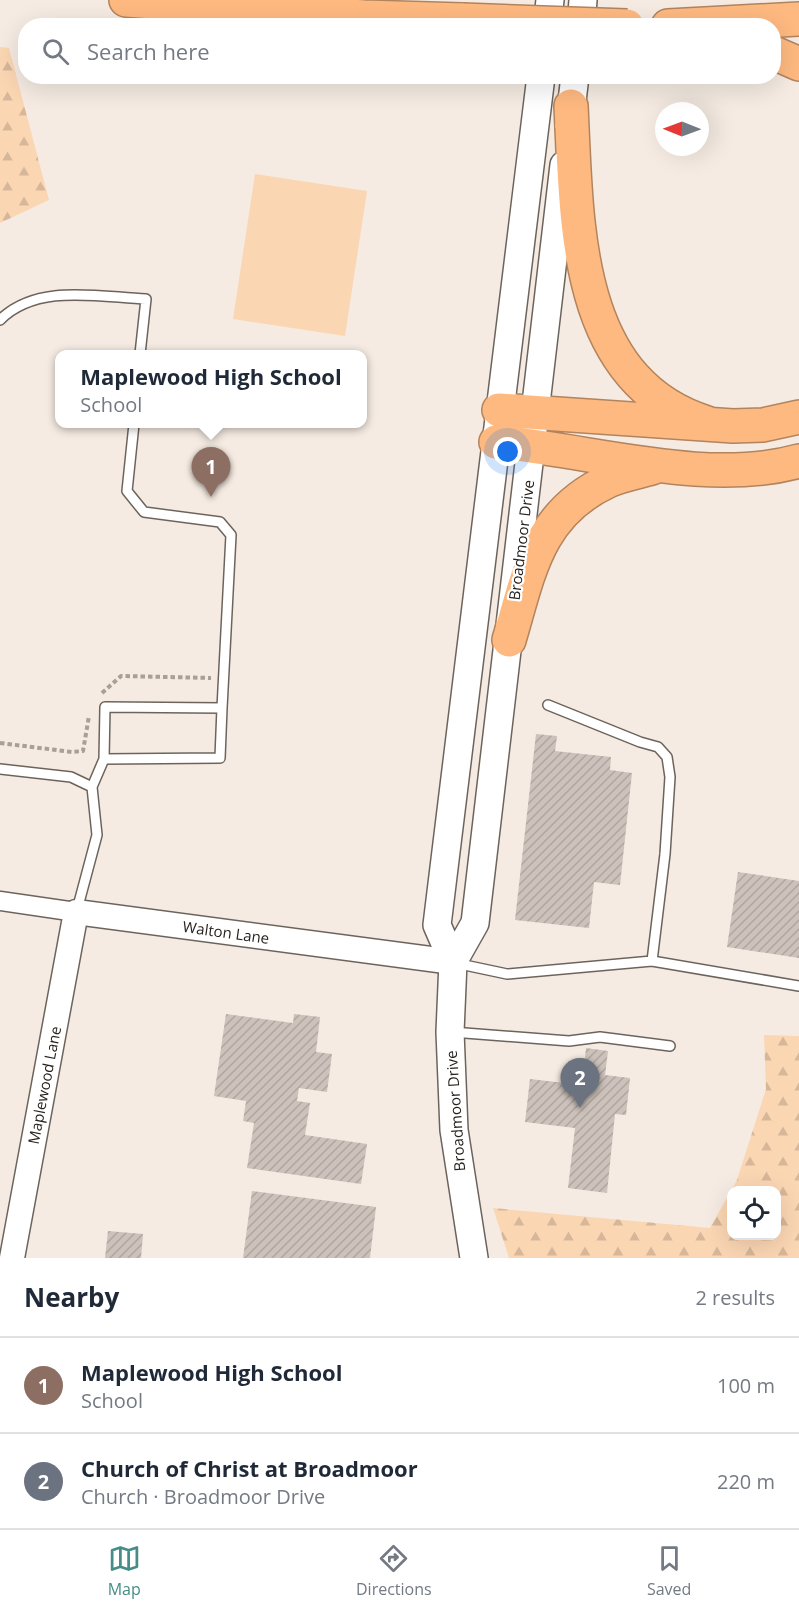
<!DOCTYPE html>
<html lang="en">
<head>
<meta charset="utf-8">
<style>
	:root { --surface:#fff; --page:#f6f6f7; --text:#1f2937; --muted:#747a83; --line:#e0e1e3; --accent:#468d87 }
	body { margin:0; font-family:"Open Sans",sans-serif; background:var(--page); color:var(--text) }
	.controls { position:absolute; right:18px; bottom:18px; display:grid; overflow:hidden; border-radius:12px; box-shadow:0 6px 24px #0002 }
	.controls button { width:54px; height:54px; display:grid; place-items:center; padding:0; border:0; border-bottom:2px solid var(--line); background:var(--surface); color:var(--text); font:30px sans-serif }
	.compass { position:absolute; left:655px; top:102px; width:54px; height:54px; border-radius:50%; background:var(--surface); box-shadow:0 6px 24px #0002; rotate:271deg }
	.you { position:absolute; left:508px; top:452px; width:21px; height:21px; margin:-15px; border:4px solid #fff; border-radius:50%; background:#1a73e8; box-shadow:0 0 0 9px #1a73e833 }
	.badge { display:grid; place-items:center; width:39px; height:39px; border-radius:50%; background:var(--accent); color:#fff; font-size:20px; font-weight:700 }
	.pin { position:absolute; translate:-50% -50px; filter:drop-shadow(0 2px 3px #0008) }
	.pin::after { content:''; position:absolute; top:32px; width:21px; height:18px; background:inherit; clip-path:polygon(0 0,100% 0,50% 100%) }
	.popup { position:absolute; left:55px; top:350px; width:312px; height:78px; box-sizing:border-box; display:grid; place-content:center; border-radius:12px; background:var(--surface); filter:drop-shadow(0 2px 4px #0005); font-size:20px; white-space:nowrap; color:var(--muted) }
	.popup b { font-size:22px; color:var(--text) }
	.popup::after { content:''; position:absolute; left:50%; top:100%; margin-left:-12px; border:12px solid transparent; border-top-color:var(--surface) }
	.list { margin:0; padding:0; list-style:none }
	h2 { display:flex; justify-content:space-between; align-items:center; height:78px; margin:0; padding:0 24px; font-size:26px }
	h2 small { font-size:20px; font-weight:400; color:var(--muted) }
	.list li { display:grid; grid-template-columns:39px 1fr auto; gap:18px; align-items:center; box-sizing:border-box; height:96px; padding:0 24px; border-top:2px solid var(--line) }
	.list b { display:block; font-size:22px; white-space:nowrap }
	.list p { margin:0; font-size:20px; white-space:nowrap; color:var(--muted) }
	.list em { font-size:20px; font-style:normal; color:var(--muted) }
	.icon { flex:none; width:33px; height:33px; fill:none; stroke:currentColor; stroke-width:2; stroke-linecap:round; stroke-linejoin:round }
	.map { position:relative; flex:none; width:799px; height:1258px; overflow:hidden }
	.search { position:absolute; background:var(--surface); box-shadow:0 6px 24px #0002; left:18px; right:18px; top:18px; height:66px; display:flex; align-items:center; gap:15px; box-sizing:border-box; padding:0 21px; border-radius:24px; color:var(--muted); font-size:22px }
	.sheet { height:270px; background:var(--surface) }
	nav { display:flex; justify-content:space-around; align-items:center; box-sizing:border-box; height:84px; border-top:2px solid var(--line); background:var(--surface); font-size:16px; color:var(--muted) }
	nav a { display:grid; justify-items:center; gap:3px }
	nav .on { color:var(--accent) }
	.map>svg:first-child { display:block }
</style>
</head>
<body>
<div class="map">
<svg width="799" height="1258" viewBox="0 0 799 1258">
	<defs>
		<pattern id="forest-firs" width="22" height="20" patternUnits="userSpaceOnUse" patternTransform="scale(1.5)"><rect width="22" height="20" fill="#fbd6b3"/><path d="M5 1l3.5 6h-7zM16 11l3.5 6h-7z" fill="#d7b79a"/></pattern>
		<pattern id="building-hatch" width="6" height="6" patternUnits="userSpaceOnUse" patternTransform="scale(1.5)"><rect width="6" height="6" fill="#cdc2bb"/><path d="M-1 1l2-2M0 6l6-6M5 7l2-2" fill="none" stroke="#b0a6a0"/></pattern>
	</defs>
	<rect width="100%" height="100%" fill="#f5ebe2"/>
	<path fill="url(#forest-firs)" fill-rule="evenodd" d="M0 47 9 48 49 200 0 223Z
		M764 1035 799 1036V1258H509L493 1208 710 1228 737 1180 766 1089ZM732 1190H776V1236H732Z"/>
	<path fill="#fbd6b3" d="M255 174 367 191 345 336 233 319Z"/>
	<path fill="url(#building-hatch)" d="M536 734 557 736 555 751 611 757 610 770 632 773 620 885 594 882 589 928 515 920Z
		M738 872 799 881V958L727 947Z
		M226 1014 293 1023 294 1014 320 1017 316 1052 332 1054 327 1092 299 1088 297 1101 310 1103 305 1135 367 1144 361 1184 247 1168 254 1123 243 1121 246 1101 214 1096Z
		M586 1048 608 1051 605 1075 630 1078 626 1115 615 1114 607 1193 568 1188 575 1128 525 1122 530 1079 582 1085Z
		M252 1191 376 1207 370 1258H243Z
		M108 1231 143 1234 141 1258H105Z"/>
	<g fill="none" stroke-linecap="round" stroke-linejoin="round">
		<defs>
			<path id="service" d="M0 320C37 283 98 297 146 299L140 354
				M134 424 127 491 144 512 220 522 231 535 222 708
				M548 705 640 742 658 747 667 757 670 777 665 854 652 961
				M0 769 71 777 92 787 97 835 77 910
				M92 787 104 759 105 707 222 708 220 758 104 759
				M455 963 507 974 652 961 799 986
				M452 1032 569 1041 600 1037 670 1046"/>
			<path id="minor" d="M0 901 76 912"/>
			<path id="tertiary" d="M12 1258 76 912 453 962"/>
			<path id="secondary" d="M547 26 550 0
				M581 26 583 0
				M569 126 575 76
				M453 962 475 923 564 165
				M474 1258 454 1130 450 1032 453 962 437 925 541 76"/>
			<path id="motorway" d="M126 0 364 17 463 20
				M668 26 799 19
				M774 53 799 64
				M571 106C577 221 572 381 707 423
				M499 410 733 426 763 425 799 417
				M496 442C590 450 707 487 799 461
				M509 640C529 573 537 514 608 481 621 475 638 472 652 468"/>
		</defs>
		<use href="#service" stroke="#6c645c" stroke-width="12"/>
		<use href="#minor" stroke="#6c645c" stroke-width="21"/>
		<use href="#tertiary" stroke="#6c645c" stroke-width="27"/>
		<use href="#secondary" stroke="#6c645c" stroke-width="30"/>
		<use href="#motorway" stroke="#b2845e" stroke-width="36"/>
		<path stroke="#a79f98" stroke-width="4" stroke-dasharray="4.5 3" stroke-linecap="butt" d="M102 693 121 676 211 678
			M0 743 72 752 83 751 89 716"/>
		<use href="#service" stroke="#fff" stroke-width="9"/>
		<use href="#minor" stroke="#fff" stroke-width="18"/>
		<use href="#tertiary" stroke="#fff" stroke-width="24"/>
		<use href="#secondary" stroke="#fff" stroke-width="27"/>
		<use href="#motorway" stroke="#feb980" stroke-width="33"/>
		<defs>
			<path id="motorway-bridge" d="M463 20 627 26"/>
		</defs>
		<use href="#motorway-bridge" stroke="#b2845e" stroke-width="36" stroke-linecap="butt"/>
		<use href="#motorway-bridge" stroke="#feb980" stroke-width="33"/>
	</g>
	<g text-anchor="middle" dominant-baseline="central" stroke-width="4.5" stroke-linejoin="round" paint-order="stroke">
		<g font-size="15" fill="#26221f" stroke="#fff">
			<text transform="translate(521 540) rotate(-83)">Broadmoor Drive</text>
			<text transform="translate(226 932) rotate(8)">Walton Lane</text>
			<text transform="translate(44 1085) rotate(-79)">Maplewood Lane</text>
			<text transform="translate(455 1111) rotate(-94)">Broadmoor Drive</text>
		</g>
	</g>
</svg>
<div class="controls">
<button><svg class="icon" aria-label="locate" viewBox="0 0 24 24"><circle cx="12" cy="12" r="6"/><path d="M12 2v4M12 18v4M2 12h4M18 12h4"/></svg></button>
</div>
<svg class="compass" viewBox="-18 -18 36 36"><path d="M0-13l5 13h-10z" fill="#e53935"/><path d="M0 13l5-13h-10z" fill="#747a83"/></svg>
<div class="you"></div>
<div class="pin badge" style="left:211px;top:497px;background:#8d6e63">1</div>
<div class="popup"><b>Maplewood High School</b>School</div>
<div class="pin badge" style="left:580px;top:1108px;background:#6b7280">2</div>
<div class="search"><svg class="icon" aria-label="search" viewBox="0 0 24 24"><circle cx="10" cy="10" r="6"/><path d="M15 15l6 6"/></svg>Search here</div>
</div>
<section class="sheet">
<h2>Nearby<small>2 results</small></h2>
<ul class="list">
<li><span class="badge" style="background:#8d6e63">1</span><div><b>Maplewood High School</b><p>School</p></div><em>100 m</em></li>
<li><span class="badge" style="background:#6b7280">2</span><div><b>Church of Christ at Broadmoor</b><p>Church · Broadmoor Drive</p></div><em>220 m</em></li>
</ul>
</section>
<nav>
<a class="on"><svg class="icon" aria-label="map" viewBox="0 0 24 24"><path d="M3 6l6-2 6 2 6-2v14l-6 2-6-2-6 2zM9 4v14M15 6v14"/></svg>Map</a>
<a><svg class="icon" aria-label="directions" viewBox="0 0 24 24"><path d="M12 3l9 9-9 9-9-9zM9 14v-3h6M13 9l2 2-2 2"/></svg>Directions</a>
<a><svg class="icon" aria-label="saved" viewBox="0 0 24 24"><path d="M7 4h10v16l-5-4-5 4z"/></svg>Saved</a>
</nav>
</body>
</html>
